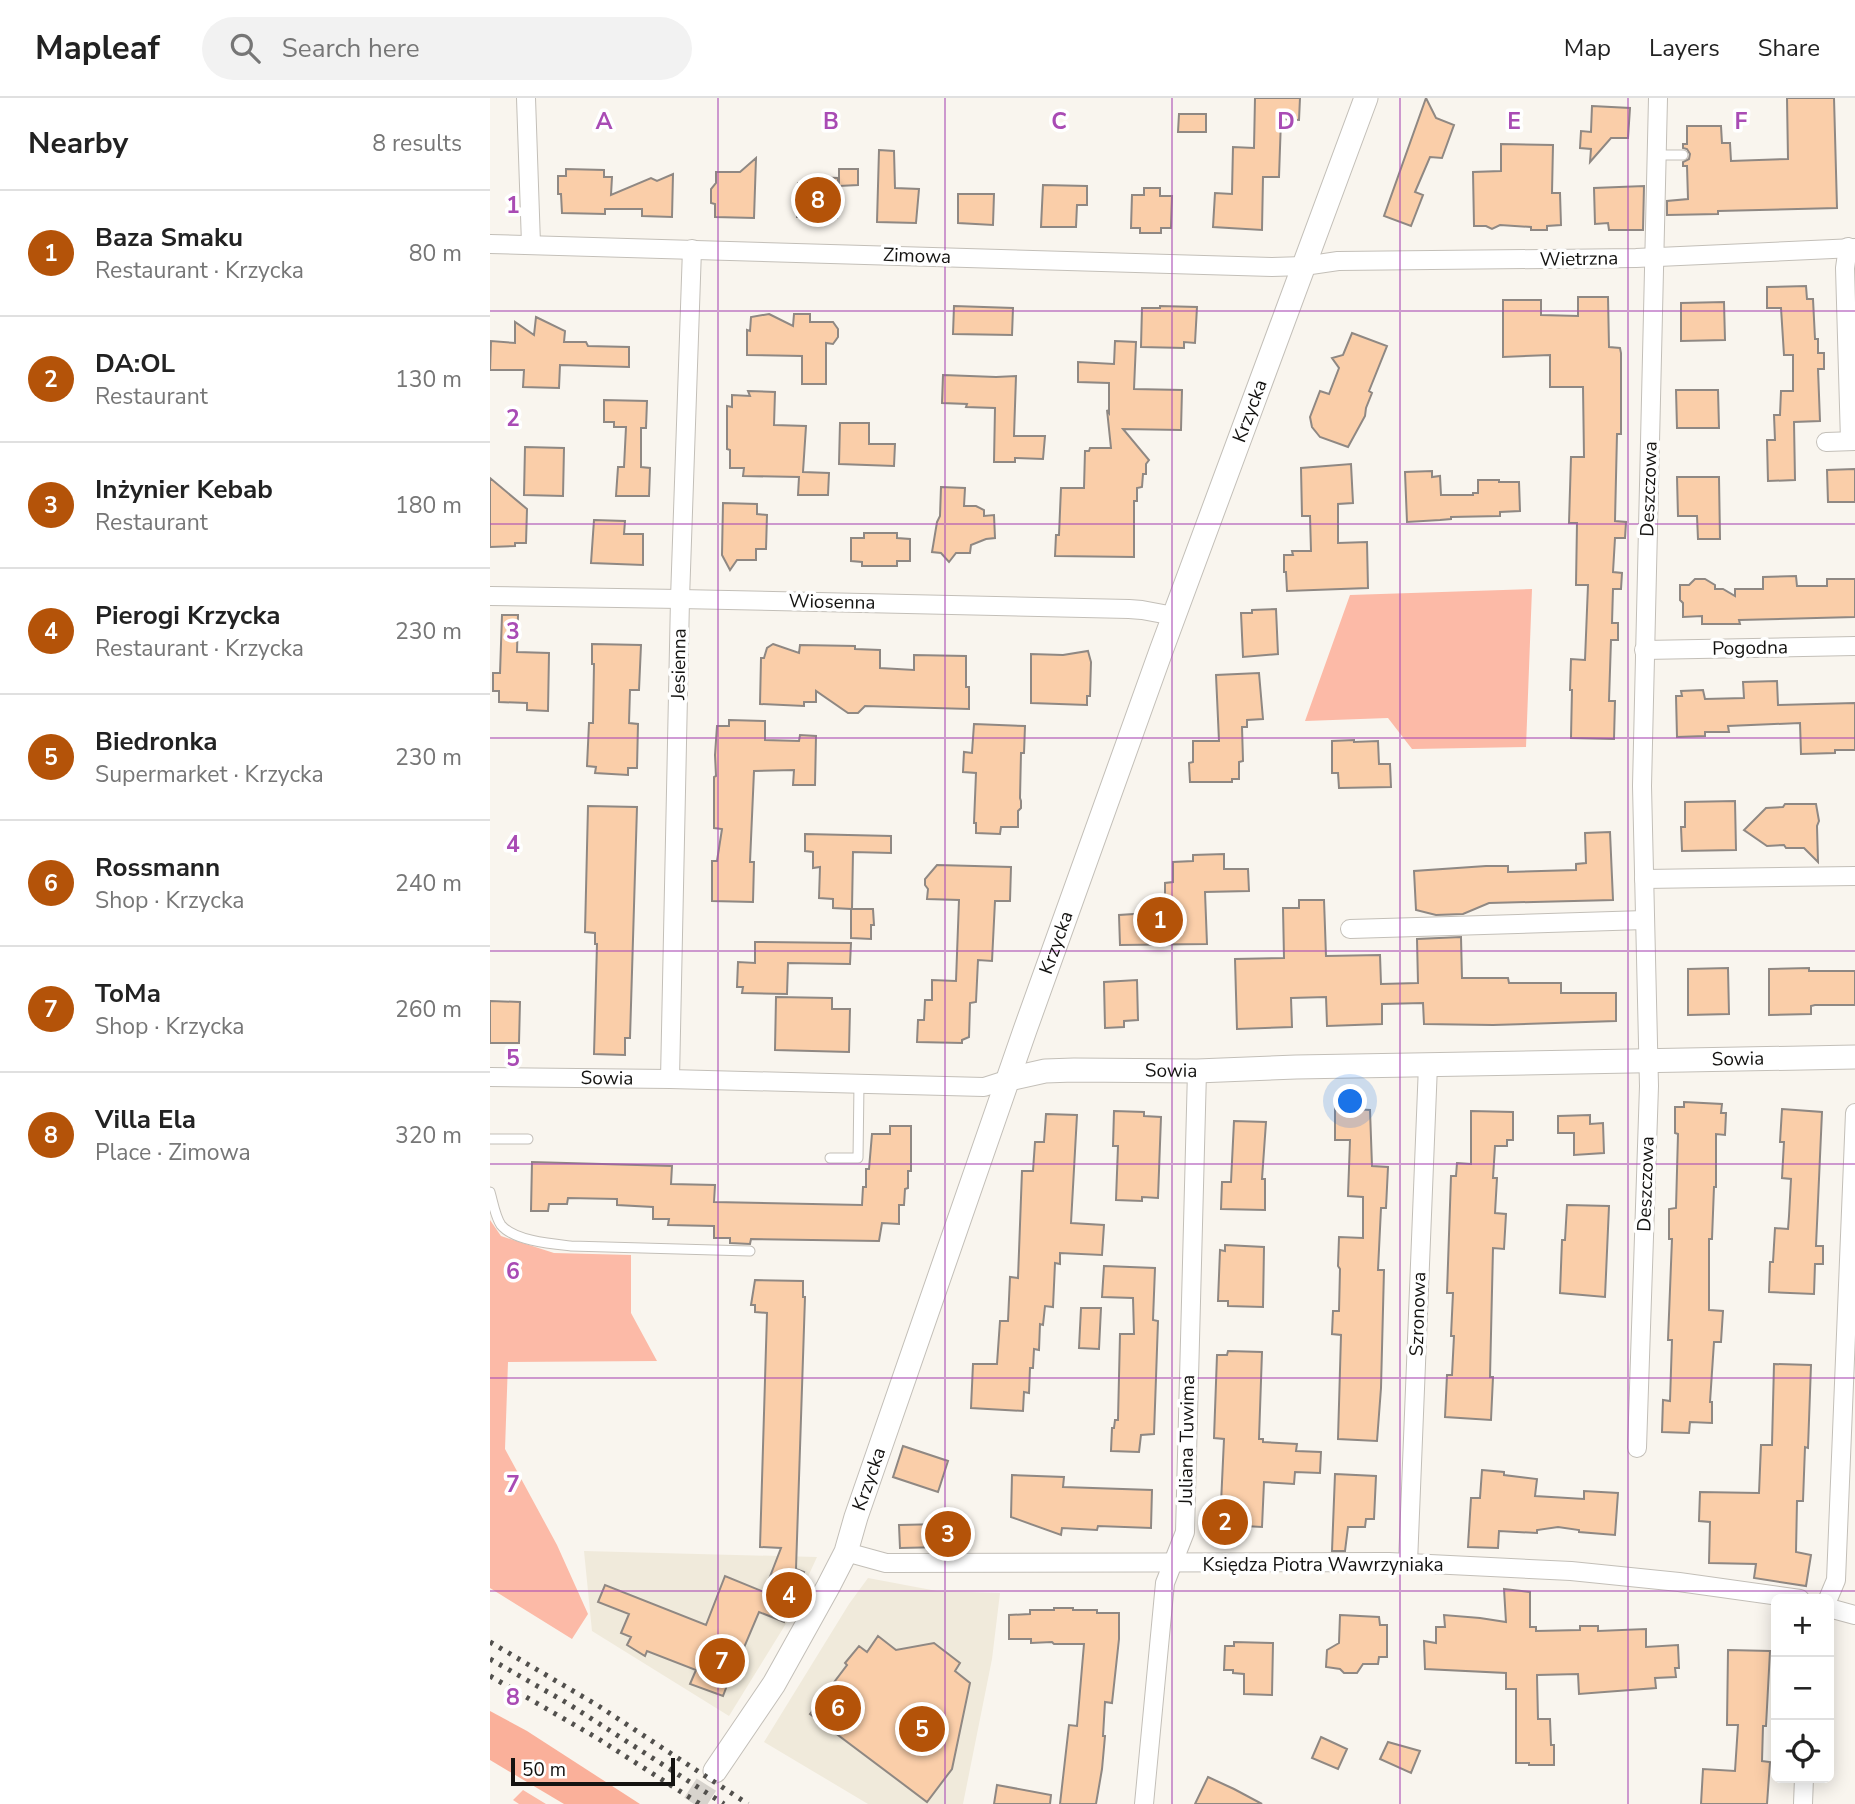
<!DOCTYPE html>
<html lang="en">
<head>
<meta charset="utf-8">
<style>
	:root { --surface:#fff; --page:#f2f2f2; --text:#222; --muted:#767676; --line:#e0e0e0; --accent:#b45309 }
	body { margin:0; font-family:"Nunito Sans",sans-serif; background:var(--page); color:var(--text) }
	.controls { position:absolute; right:21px; bottom:21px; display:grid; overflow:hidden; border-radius:10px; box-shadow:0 4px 18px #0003 }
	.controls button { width:63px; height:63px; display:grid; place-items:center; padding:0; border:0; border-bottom:2px solid var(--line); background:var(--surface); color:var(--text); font:35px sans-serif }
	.scale { position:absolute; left:21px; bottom:18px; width:164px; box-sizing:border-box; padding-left:7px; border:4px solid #141311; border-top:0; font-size:19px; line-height:24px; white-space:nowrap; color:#141311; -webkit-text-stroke:5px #fff; paint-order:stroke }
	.you { position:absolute; left:861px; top:1004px; width:24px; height:24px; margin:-18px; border:5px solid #fff; border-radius:50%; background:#1a73e8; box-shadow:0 0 0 10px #1a73e833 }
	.badge { display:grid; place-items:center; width:46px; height:46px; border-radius:50%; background:var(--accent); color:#fff; font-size:23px; font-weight:700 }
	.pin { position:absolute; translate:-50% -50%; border:4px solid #fff; box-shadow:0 2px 7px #0006 }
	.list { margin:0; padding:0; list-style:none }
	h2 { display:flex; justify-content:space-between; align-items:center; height:91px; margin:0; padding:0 28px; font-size:30px }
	h2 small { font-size:23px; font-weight:400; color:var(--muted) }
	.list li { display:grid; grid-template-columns:46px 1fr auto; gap:21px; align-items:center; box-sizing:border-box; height:126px; padding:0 28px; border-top:2px solid var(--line) }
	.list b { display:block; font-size:26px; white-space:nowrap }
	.list p { margin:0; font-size:23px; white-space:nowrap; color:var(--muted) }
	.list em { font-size:23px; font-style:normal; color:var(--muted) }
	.icon { flex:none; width:38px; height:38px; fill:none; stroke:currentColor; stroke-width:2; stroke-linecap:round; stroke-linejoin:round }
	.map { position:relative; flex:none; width:1365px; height:1706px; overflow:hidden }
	header { display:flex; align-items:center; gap:42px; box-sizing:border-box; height:98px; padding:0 35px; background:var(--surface); border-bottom:2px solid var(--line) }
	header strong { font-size:33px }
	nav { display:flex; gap:38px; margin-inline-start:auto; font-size:24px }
	.search { width:490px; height:63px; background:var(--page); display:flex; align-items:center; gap:18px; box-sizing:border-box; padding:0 24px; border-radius:38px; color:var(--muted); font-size:26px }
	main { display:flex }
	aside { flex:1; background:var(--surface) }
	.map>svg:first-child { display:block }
</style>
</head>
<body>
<header>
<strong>Mapleaf</strong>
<div class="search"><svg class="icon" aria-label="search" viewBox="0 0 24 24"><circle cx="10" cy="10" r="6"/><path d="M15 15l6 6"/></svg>Search here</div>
<nav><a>Map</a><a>Layers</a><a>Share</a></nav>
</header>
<main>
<aside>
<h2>Nearby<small>8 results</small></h2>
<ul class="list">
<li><span class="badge">1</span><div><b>Baza Smaku</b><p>Restaurant · Krzycka</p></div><em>80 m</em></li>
<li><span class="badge">2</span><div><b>DA:OL</b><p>Restaurant</p></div><em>130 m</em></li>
<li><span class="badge">3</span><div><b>Inżynier Kebab</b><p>Restaurant</p></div><em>180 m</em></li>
<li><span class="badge">4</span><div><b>Pierogi Krzycka</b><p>Restaurant · Krzycka</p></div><em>230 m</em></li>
<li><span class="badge">5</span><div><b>Biedronka</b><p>Supermarket · Krzycka</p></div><em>230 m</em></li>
<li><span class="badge">6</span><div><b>Rossmann</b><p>Shop · Krzycka</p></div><em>240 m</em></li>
<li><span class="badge">7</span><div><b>ToMa</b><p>Shop · Krzycka</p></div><em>260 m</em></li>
<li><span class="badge">8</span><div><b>Villa Ela</b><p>Place · Zimowa</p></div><em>320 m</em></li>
</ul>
</aside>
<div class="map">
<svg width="1365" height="1706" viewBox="0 0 1365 1706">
	<rect width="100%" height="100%" fill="#f9f5ee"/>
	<path fill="#f0eadb" d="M94 1453 327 1459 297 1524 239 1618 102 1533Z
		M378 1480 447 1493 510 1495 502 1561 473 1706H378L274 1644 359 1506Z"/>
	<path fill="#fcbaa7" d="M1042 491 1036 649 922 651 898 620 815 623 860 497Z
		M0 1122 11 1138 64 1155 141 1157V1215L167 1263 18 1264 15 1351 67 1447 98 1516 82 1541 0 1490Z
		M33 1692 56 1706H29L23 1702Z"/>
	<path fill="#fab09a" d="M0 1613 37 1633 150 1706H74L0 1662Z"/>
	<path fill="#facea9" stroke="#8f8883" stroke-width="2" d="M765 0H810L809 22 791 21 789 79H773L772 132 723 129 725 95 742 96 743 49 764 50Z
		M936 0 946 20 964 27 952 60 940 59 925 94 933 97 921 128 894 118Z
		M1297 0H1344L1347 110 1228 113V116L1177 117V103L1198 101 1197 68H1193V64L1199 61 1200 56 1197 51 1193 50V46H1197V28H1231L1232 45H1240L1241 63 1298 61Z
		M1102 8 1140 10 1138 40H1121L1100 64 1101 51 1090 50 1091 33 1101 34Z
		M689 16H716V34H688Z
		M1011 46 1063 47 1062 95H1070L1071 127 1057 128V132H1041V129L1010 127 1002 131 996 128H984L983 74 1011 73Z
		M389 52 404 53 405 90 429 91 426 125 387 124Z
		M266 60 264 120 225 119V106L221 105V91L226 85V74H250Z
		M76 71 114 72V79H122L121 97 161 80 167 83 183 76 182 119 152 118V111H115V116L72 115 71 96H68V78H76Z
		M349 71H368V87L349 88Z
		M321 79 348 80 347 120 307 119 308 85H321Z
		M553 87 597 88V107H587L586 129H551Z
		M1154 88 1153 132H1119L1118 125 1105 126 1104 90Z
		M654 90H670V98H682L681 130H671V135H650V130H641L642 97H654Z
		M468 96H504L503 127 468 125Z
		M1316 188 1317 201H1323L1325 241H1328V255H1334V271H1328L1330 323 1304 324 1305 382 1278 383 1277 342H1285L1284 317H1290L1291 293H1303V257H1294L1291 210H1277V189Z
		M1088 199H1118L1119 249 1130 250 1131 255V336H1127L1125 423 1136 424 1135 440H1125L1123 474 1132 475 1131 491H1123L1122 525H1128V542H1121L1119 603H1125L1124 641 1081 640 1082 592H1080L1081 561 1095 562 1098 487H1086L1087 425H1079L1081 359H1094L1093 289H1060V257L1013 259V202H1051V217L1088 218Z
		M1234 204 1235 242 1191 243V205Z
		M464 208 523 210 522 237 463 236Z
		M670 208 707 209 705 245 694 244V250L651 249 652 210H670Z
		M279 216 303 228 304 216H320V224H343L348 231V239L343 246 336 245V286H312V258L257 257V232L260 233 261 219Z
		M46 219 75 233 74 244H96L98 248 139 249V269L70 267 69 290 33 289 34 272H0L1 243 25 245V224L44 237Z
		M862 235 897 248 879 293 882 295 876 310 875 318 858 349 830 339 822 329 820 319 830 293 839 296 849 270 842 260 853 257Z
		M625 243 646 244 644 291 692 292 691 332 633 331 659 362 656 366V376H653L652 389 647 390V403H644V459L565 458 566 437H569L571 390H594L595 353H599L600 350H621L617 312 619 315V285L588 284V264L624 266Z
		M453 277 506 279 526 278 524 338H555L553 361 525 360V364H504L505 310 476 309 477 306 452 305Z
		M1186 292H1228L1229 330H1187Z
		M258 293 285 294 284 327 316 328 313 374 339 375 338 397H308L309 379 253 378 254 370H240V352L237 351V308L242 309V297L260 298Z
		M114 302 157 303 156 330H151V369L160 370 159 398H126L128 369H134L136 329H124V324H114Z
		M350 325H379V346H405L404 368 349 366Z
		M35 349 74 350 73 398 34 397Z
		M861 366 863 405 848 406V445L877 444 878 490 797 493 796 474H794V457H803L802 453H821L820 418H812L811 370Z
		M1365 371V404H1338L1337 372Z
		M942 373V379L950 378 951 397H983V395H988V382H1009V384H1029L1030 413 1010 414V418L961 419V421L950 422 917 424 915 374Z
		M1187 379H1229L1230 441H1208L1207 418H1188Z
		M0 380 37 411 36 445H25V448L0 449Z
		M451 389 475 390 474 408H486L494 412V418L504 417 505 440 496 441 481 447 480 455H466L459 464 451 455 442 454 447 424 450 418Z
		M233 405 267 406V416L277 417 276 451H266V462H247L240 472 232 457Z
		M104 422 135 423 134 436H153V467L101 465Z
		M374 435H407V440L420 441V463H407V468H372V464L361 463V440H374Z
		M1306 478 1307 488H1337V481H1365V519L1249 522 1250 526H1212V518L1193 519V505L1190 502V487H1199L1205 481H1215L1225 487V491H1233L1245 498V491H1273V479Z
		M786 511 788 556 753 559 751 515H762V512Z
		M12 517H28L27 554 59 555 58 613 37 612V605L9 604V593H3V575H10Z
		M102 546 151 547 149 592H140L139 625 148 626 147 670H138V677L105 675 106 669 97 668 99 625H103L104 566H102Z
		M283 546 309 555 310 547 365 548V551L390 552V570L424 572V557L476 558V589H479V611L375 608 368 615H358L326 593V604H314V608L270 606 271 560H274L277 550Z
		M598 553 601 564 600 598H597V607L541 605V556L573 557Z
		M769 575 773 621 757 622V629H752L753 663 749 664V681H742V684H700L699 665 703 664V643H729L726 577Z
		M1287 583 1288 607 1365 605V652H1345V655L1311 656 1310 625 1238 628 1239 634H1215V638L1187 639 1186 598H1192L1191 593 1213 592 1215 601 1254 600 1253 584Z
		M239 622 275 623V642L309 643 310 637 326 638 325 687H303L304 672 264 673 260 764H264L263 804 222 803V763H227L232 731 224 730V679L226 678 225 657 227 628H239Z
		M484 626 535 628 534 655H531L530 700 531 703V710L528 713V729H511L510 736 486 735V725H484L486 675 473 674 474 654 482 655Z
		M864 642V644L888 643 889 666H900L901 689 849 690 848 675H842V643Z
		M1245 703 1246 752 1192 753 1191 729H1195V704Z
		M1295 706H1326L1329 723 1327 728 1328 764 1314 750H1296L1294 747 1277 748 1254 732 1276 710 1293 709Z
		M98 708 147 709 140 940H135V957L104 956 107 846H105V835L95 834Z
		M1120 734 1123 802 999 805 973 816 946 817 926 812 924 773 996 768H1018V774L1086 772V766L1096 765 1095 735Z
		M315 736 401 738V755L363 754 362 811H383L384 827H381V841L361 840V811L343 810V801L329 800 330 769 323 770V754L315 753Z
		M734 756V771H758L759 793 715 794 717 846 630 847 629 817 675 814V785L683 784V764L703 763V757Z
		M447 767 521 769 520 803H505L502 863 488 862 486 904 480 905 479 939 472 942V945L427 944 428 922H434L435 902H442V882L466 883 469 802 437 801 438 791 435 787V781Z
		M809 802H834L836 858 890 857 891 886 928 885 927 841 971 839 972 880H1018L1019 885H1071V895H1126V923L1003 927 934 926 933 905 892 906V926L837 928 836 899 801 900 802 929 747 931 745 861 794 860 793 810H809Z
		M265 844 361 845 360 866 298 865 297 896 252 895 253 889H247L248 864 265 865Z
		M1238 870 1239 916 1198 917V871Z
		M1319 870V873H1365V907H1325L1321 908V916L1279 917V871Z
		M647 882 648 922 634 923V929L615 930 614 884Z
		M286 899 342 900V911H360L359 954 285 952Z
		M0 903 30 904 29 945H0Z
		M1194 1004 1232 1006 1231 1015H1236L1235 1037 1226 1036V1089H1224L1222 1141H1219V1212L1233 1213 1231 1244H1224L1220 1304H1222V1325L1200 1324 1199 1335 1172 1334 1173 1302 1180 1303 1182 1242H1178L1182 1141H1179V1111L1186 1110 1188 1036 1185 1035V1009H1194Z
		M845 1010 880 1012 882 1068 898 1069 896 1110H891L888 1172H894L891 1290 887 1343 848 1341 851 1237 842 1236 843 1213H849L850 1171 848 1168 849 1139 873 1140V1099L858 1098 860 1042H845Z
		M1292 1011 1332 1014 1326 1148H1333V1166H1325L1324 1196 1279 1194 1280 1164H1283L1285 1130 1298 1131 1299 1118 1301 1081 1292 1080 1294 1044H1290Z
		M624 1013 654 1014V1018L671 1019 668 1100 652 1099V1103L626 1102 628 1048H623Z
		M981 1013 1023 1014V1042H1017V1048H1005L1003 1080H1007L1005 1115 1016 1116 1014 1151 1003 1150 1000 1279H1003L1001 1322 955 1319 957 1277H962L964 1238H961L963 1195H957L961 1078H966L967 1065 981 1066Z
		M556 1016 587 1017 581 1125 614 1127 612 1157 570 1155V1166L565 1165 563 1209 555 1208 553 1227 550 1226 549 1252 544 1251 543 1270H540L539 1295 534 1294 533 1313 481 1310 483 1266H507L510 1223H518L520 1179 528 1180 532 1073H543L545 1044H554Z
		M1100 1017V1026L1113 1025 1114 1055 1084 1057V1035H1068V1018Z
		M744 1023 776 1024 772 1081H775V1112L731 1111 732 1084H741Z
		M400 1028H421V1073H418V1090L415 1091 414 1107H409V1126L392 1125 389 1143 261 1141 260 1146 240 1145V1140H224V1128L178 1127 179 1121H163V1109L127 1107V1101L78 1100 77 1106H59L58 1113H41L42 1064 182 1068 181 1086 225 1087 224 1104 372 1107 373 1089H376V1071H379L382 1036H400Z
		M1077 1107 1119 1108 1115 1199 1070 1195 1072 1142H1075Z
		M735 1147 774 1149 773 1209 738 1208V1203H728L730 1152 735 1153Z
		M614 1168 665 1170 663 1222 668 1223 664 1336 651 1337 649 1354 621 1353 622 1330H624L625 1322H628L630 1236H644L643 1200 612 1199Z
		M265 1182 313 1183V1199H315L306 1471 314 1474 294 1524 269 1514 253 1552 251 1551 233 1598 200 1586 206 1572 157 1553 155 1558 137 1547 141 1539 131 1535 139 1516 108 1504 115 1487 216 1527 235 1478 274 1494 291 1450 270 1449 277 1215 265 1214V1207H261Z
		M591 1210H611L609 1251 589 1250Z
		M738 1253 772 1254 769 1341H773V1344L807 1346 806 1353 831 1354 830 1375 805 1374 804 1386 774 1384 772 1429 754 1428 747 1430 730 1427 734 1341 724 1340 727 1257H737Z
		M1284 1266 1321 1267 1318 1350 1315 1349 1313 1403H1307L1306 1454 1321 1457 1316 1488 1264 1480 1266 1466 1219 1465 1220 1424 1209 1423 1210 1394 1269 1395 1271 1347H1282Z
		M413 1348 458 1363 448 1394 403 1379Z
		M992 1372 1014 1374V1377L1047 1381 1045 1398 1094 1401V1393L1128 1395 1125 1437 1089 1434V1432L1068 1429 1047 1432V1435L1009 1433 1008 1450 978 1449 981 1400H990Z
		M845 1376 886 1378 884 1421H876L875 1429H858L855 1453H842Z
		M522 1377 574 1379 573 1389 662 1392 661 1430 608 1428 607 1432 572 1430 571 1437 521 1419Z
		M452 1426 453 1449 410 1450 409 1427Z
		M1014 1491 1040 1494V1529H1046V1533L1090 1532V1528H1108V1533L1156 1531V1549L1188 1547 1189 1570H1185L1186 1579 1165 1580 1166 1590 1089 1596 1088 1576 1047 1577 1048 1621H1060L1061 1647H1064V1667H1039V1665H1026V1591H1016V1575L935 1571 934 1543 946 1545V1529H955L954 1517 990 1520 1016 1524Z
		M564 1510H583V1512H607V1515H629V1541L622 1605 615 1604 613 1638H615L612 1671 606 1706H570L579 1627 587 1628 594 1546H564L562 1544 541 1545V1541H519V1517L540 1516V1512H564Z
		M850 1517 889 1519 890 1527H897V1559H889L888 1566H873L867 1575H854L850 1571 836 1569 837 1552 849 1545Z
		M388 1538 406 1552 444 1545 470 1565 465 1573 480 1585 462 1671 437 1704 320 1616 357 1567 355 1565 369 1548 377 1554Z
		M744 1544 783 1545 782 1597 754 1596V1576L743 1575V1572H734L735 1548H744Z
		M1238 1552 1280 1553 1276 1628H1273L1272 1663 1280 1664 1277 1706H1211L1213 1671 1245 1673 1248 1627H1237Z
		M831 1639 857 1651 848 1671 822 1660Z
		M898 1644 930 1653 921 1675 890 1661Z
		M718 1679 744 1691 772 1706H705Z
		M507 1687 561 1697 560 1706H504Z"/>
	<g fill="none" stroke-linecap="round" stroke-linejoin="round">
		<path stroke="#d7d3cd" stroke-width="23" stroke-dasharray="23 11" stroke-linecap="butt" d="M204 1706 225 1673"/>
		<defs>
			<path id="service" d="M1167 57H1193
				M0 1041H38
				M340 1060H368L369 986
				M0 1094C3 1104 5 1118 11 1127 24 1143 62 1146 81 1148L260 1153"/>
			<g id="minor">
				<path d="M36 0 41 146"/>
				<path d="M0 146 782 169 814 168 848 163 1146 160 1365 150"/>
				<path d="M1358 149 1355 170 1360 343"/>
				<path d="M1336 344 1365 343"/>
				<path d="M0 498 190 501 639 511 652 512 684 518"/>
				<path d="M1154 552 1365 548"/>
				<path d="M1154 781 1365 778"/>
				<path d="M860 831 1155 822"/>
				<path id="s1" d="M0 979 180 981 494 989 519 981"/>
				<path d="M180 981 190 501 202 151"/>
				<path d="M1147 1350 1159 988 1152 688 1168 0"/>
				<path d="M356 1454 396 1465 899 1464 1081 1473 1189 1484 1310 1501"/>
				<path d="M918 1465 938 967"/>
				<path d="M1338 1501 1346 1482 1365 1015"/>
				<path d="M1339 1510 1365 1517"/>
				<path d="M654 1706 675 1485 695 1434 707 973"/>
				<path d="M1313 1706 1314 1680"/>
			</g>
			<g id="tertiary">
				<path id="s2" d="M519 981 555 973 584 972 707 973 806 969 1365 959"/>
				<path id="s3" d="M225 1673 284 1586 338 1489 356 1454 366 1419 535 932 671 553 876 0"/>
			</g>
		</defs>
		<use href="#service" stroke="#c3bfb8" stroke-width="11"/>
		<use href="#minor" stroke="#c3bfb8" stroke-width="20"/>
		<use href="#tertiary" stroke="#c3bfb8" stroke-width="25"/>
		<use href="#service" stroke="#fff" stroke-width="9"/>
		<use href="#minor" stroke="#fff" stroke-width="18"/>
		<use href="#tertiary" stroke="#fff" stroke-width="23"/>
		<path stroke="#52504d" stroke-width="5" stroke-dasharray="3.5 7" stroke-linecap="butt" d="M0 1544 107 1607 258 1706
			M0 1561 77 1605 234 1706
			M0 1578 107 1640 210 1706"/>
	</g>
	<path fill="none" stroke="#a94bb4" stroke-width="2" stroke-opacity="0.55" d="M228 0V1706M455 0V1706M682 0V1706M910 0V1706M1138 0V1706M0 213H1365M0 426H1365M0 640H1365M0 853H1365M0 1066H1365M0 1280H1365M0 1493H1365"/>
	<g text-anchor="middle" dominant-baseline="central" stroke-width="7" stroke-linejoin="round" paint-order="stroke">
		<g font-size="19" fill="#141311" stroke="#fff">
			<text transform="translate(427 158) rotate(2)">Zimowa</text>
			<text transform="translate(1089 161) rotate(-1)">Wietrzna</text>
			<text stroke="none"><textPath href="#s3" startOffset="1466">Krzycka</textPath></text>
			<text transform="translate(1159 391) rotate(-88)">Deszczowa</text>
			<text transform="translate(342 504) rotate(1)">Wiosenna</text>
			<text transform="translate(1260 550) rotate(-1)">Pogodna</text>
			<text transform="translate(189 566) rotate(-89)">Jesienna</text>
			<text stroke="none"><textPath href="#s3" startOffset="900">Krzycka</textPath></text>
			<text stroke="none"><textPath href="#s2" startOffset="730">Sowia</textPath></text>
			<text stroke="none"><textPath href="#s2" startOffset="163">Sowia</textPath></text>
			<text stroke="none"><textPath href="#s1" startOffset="117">Sowia</textPath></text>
			<text transform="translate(1156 1086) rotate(-88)">Deszczowa</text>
			<text transform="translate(928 1216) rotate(-88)">Szronowa</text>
			<text transform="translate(697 1342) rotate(-89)">Juliana Tuwima</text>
			<text stroke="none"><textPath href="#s3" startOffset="332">Krzycka</textPath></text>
			<text x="833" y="1467">Księdza Piotra Wawrzyniaka</text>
		</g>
	</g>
	<g font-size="23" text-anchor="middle" font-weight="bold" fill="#a94bb4" stroke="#fff" stroke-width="7" stroke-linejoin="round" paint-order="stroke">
		<text x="114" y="31">A</text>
		<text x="341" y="31">B</text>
		<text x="569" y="31">C</text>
		<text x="796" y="31">D</text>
		<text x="1024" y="31">E</text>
		<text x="1251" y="31">F</text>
		<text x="23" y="115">1</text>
		<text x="23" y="328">2</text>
		<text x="23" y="541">3</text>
		<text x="23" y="754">4</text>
		<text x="23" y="968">5</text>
		<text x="23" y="1181">6</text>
		<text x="23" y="1394">7</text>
		<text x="23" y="1607">8</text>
	</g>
</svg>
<div class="controls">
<button>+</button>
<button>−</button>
<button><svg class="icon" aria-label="locate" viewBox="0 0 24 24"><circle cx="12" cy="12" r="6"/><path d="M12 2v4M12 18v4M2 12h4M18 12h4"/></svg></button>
</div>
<div class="scale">50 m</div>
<div class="you"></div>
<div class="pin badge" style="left:670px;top:822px">1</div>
<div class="pin badge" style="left:735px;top:1424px">2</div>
<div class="pin badge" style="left:458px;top:1436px">3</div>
<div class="pin badge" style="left:299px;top:1497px">4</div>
<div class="pin badge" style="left:432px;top:1631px">5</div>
<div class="pin badge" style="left:348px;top:1610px">6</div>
<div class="pin badge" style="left:232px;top:1563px">7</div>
<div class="pin badge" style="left:328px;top:102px">8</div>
</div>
</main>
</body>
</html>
